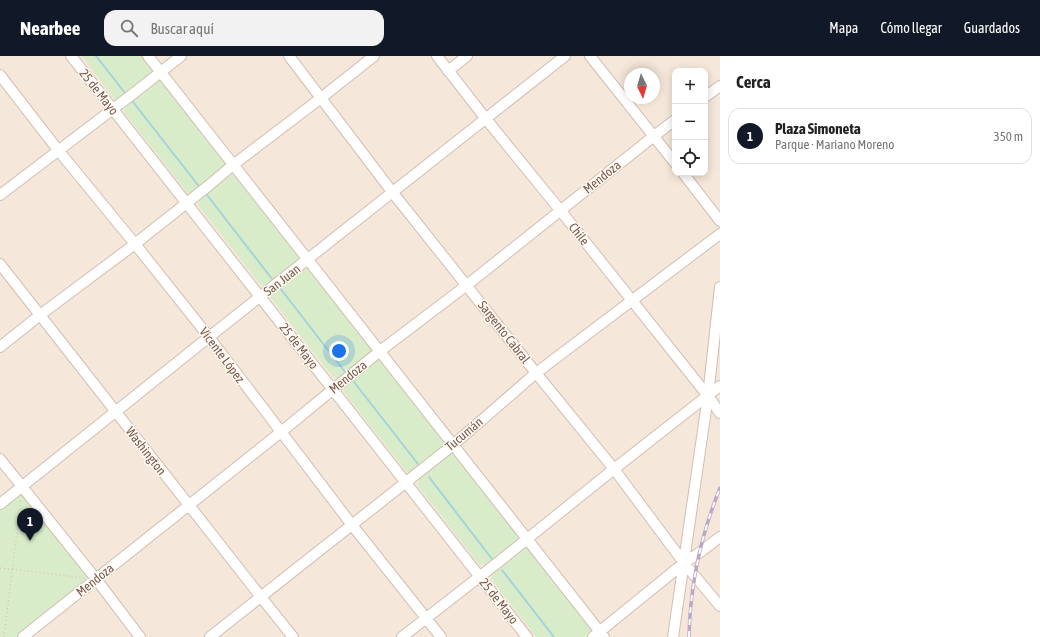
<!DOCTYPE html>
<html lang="es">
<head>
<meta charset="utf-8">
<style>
	:root { --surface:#fff; --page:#f2f2f2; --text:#222; --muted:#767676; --line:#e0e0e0; --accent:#111827 }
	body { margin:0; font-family:"Asap Condensed",sans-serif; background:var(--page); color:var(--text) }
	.controls { position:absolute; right:12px; top:12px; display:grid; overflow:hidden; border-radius:8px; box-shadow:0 2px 10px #0003 }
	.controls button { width:36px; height:36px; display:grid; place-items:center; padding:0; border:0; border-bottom:1px solid var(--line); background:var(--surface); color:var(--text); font:20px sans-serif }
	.compass { position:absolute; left:624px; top:12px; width:36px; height:36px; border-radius:50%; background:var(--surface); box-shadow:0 2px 10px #0003; rotate:175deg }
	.you { position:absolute; left:339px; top:295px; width:14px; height:14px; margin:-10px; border:3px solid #fff; border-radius:50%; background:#1a73e8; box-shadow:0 0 0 6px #1a73e833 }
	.badge { display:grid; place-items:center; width:26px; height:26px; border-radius:50%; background:var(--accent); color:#fff; font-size:13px; font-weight:700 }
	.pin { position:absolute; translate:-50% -33px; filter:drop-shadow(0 1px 2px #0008) }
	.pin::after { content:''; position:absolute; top:21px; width:14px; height:12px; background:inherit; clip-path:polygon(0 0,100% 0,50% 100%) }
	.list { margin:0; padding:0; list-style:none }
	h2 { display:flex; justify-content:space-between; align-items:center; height:52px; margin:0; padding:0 16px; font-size:17px }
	h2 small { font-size:13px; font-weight:400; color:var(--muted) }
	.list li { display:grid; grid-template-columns:26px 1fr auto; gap:12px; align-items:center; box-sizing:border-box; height:56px; margin:0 8px 8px; padding:0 8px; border:1px solid var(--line); border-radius:12px }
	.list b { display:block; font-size:15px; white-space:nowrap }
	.list p { margin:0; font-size:13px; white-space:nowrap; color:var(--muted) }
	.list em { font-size:13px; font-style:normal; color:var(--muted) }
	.icon { flex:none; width:22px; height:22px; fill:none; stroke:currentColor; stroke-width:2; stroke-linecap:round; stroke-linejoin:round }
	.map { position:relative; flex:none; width:720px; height:581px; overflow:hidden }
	header { display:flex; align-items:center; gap:24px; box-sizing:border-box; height:56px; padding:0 20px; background:var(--accent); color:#fff }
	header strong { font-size:19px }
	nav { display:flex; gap:22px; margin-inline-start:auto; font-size:14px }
	.search { width:280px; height:36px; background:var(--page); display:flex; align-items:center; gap:10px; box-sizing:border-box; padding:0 14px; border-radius:12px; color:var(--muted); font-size:15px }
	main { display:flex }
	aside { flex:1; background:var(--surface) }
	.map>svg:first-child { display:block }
</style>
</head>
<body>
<header>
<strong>Nearbee</strong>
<div class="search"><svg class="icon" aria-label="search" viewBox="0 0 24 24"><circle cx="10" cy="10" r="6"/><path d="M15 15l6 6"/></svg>Buscar aquí</div>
<nav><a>Mapa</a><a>Cómo llegar</a><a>Guardados</a></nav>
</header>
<main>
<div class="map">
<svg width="720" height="581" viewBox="0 0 720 581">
	<rect width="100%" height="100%" fill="#fdf6ec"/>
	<path fill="#f5e8da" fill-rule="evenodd" d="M0 0H720V581H0ZM675 15H705V117H675ZM630 18H654V42H630Z"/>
	<path fill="#d8ecc9" d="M82 0H145L154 13 152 19 119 43H114Z
		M158 24 165 25 227 107 226 112 193 137H188L186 135 124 56 125 50Z
		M230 118H237L301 200 300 205 267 230H262L260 228 198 149 199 143Z
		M302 210H309L373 292 372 297 339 322H334L333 321 270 241 272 235Z
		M376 304H383L447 386 446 392 413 416H408L406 415 344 336 345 329Z
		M452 397 457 398 519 481 518 484 503 498 486 509 479 508 419 431 418 429 419 423Z
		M17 439H25L87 518 86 524 15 581H0V453Z
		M525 491 531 493 592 571 593 576 589 581H536L493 525 491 521 492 517Z"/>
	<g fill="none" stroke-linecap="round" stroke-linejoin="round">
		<path stroke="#a5d3da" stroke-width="2" d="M96 0 125 37
			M133 46 198 129
			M207 139 272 223
			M280 232 345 316
			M354 326 418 408
			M429 421 492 503
			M502 514 554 581"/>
		<defs>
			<path id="minor" d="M71 0 527 581
				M148 0 604 581
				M289 0 393 137 536 317 614 413 684 507 720 550
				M437 0 486 63 560 154 708 340 720 357
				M590 0 675 107
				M448 15 467 0
				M0 19 58 94 135 188 209 281 352 469 441 581
				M705 41 720 30
				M683 117 720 165
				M0 139 134 37 181 0
				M0 208 261 541 293 581
				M0 291 40 259 135 188 208 130 233 109 321 42 374 0
				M0 403 96 523 140 581
				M0 448 209 281 565 0
				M23 581 281 376 380 295 467 229 654 80 675 64
				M210 581 453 389 536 317 720 178
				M402 581 501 504 614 413 720 330
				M593 581 684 507 699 497 720 481
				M673 581 708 340 720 231"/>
		</defs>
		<use href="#minor" stroke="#d1beb0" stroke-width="12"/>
		<path stroke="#d9b8a5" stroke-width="1" stroke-dasharray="1 3" stroke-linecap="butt" d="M0 512 84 522
			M4 581 21 443"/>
		<use href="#minor" stroke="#fff" stroke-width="10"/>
		<defs>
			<path id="rail" d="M689 581C690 530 701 479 720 432"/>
		</defs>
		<use href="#rail" stroke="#b9a8c9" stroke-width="3.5"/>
		<use href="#rail" stroke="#fffaf3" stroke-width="2" stroke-dasharray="6" stroke-linecap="butt"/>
	</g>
	<g text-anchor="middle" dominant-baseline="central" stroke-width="3" stroke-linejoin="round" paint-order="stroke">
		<g font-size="13" fill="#7a5c4d" stroke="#fffaf3">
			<text transform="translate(99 36) rotate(52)">25 de Mayo</text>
			<text transform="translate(602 121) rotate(-39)">Mendoza</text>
			<text transform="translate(579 178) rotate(52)">Chile</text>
			<text transform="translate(282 224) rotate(-38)">San Juan</text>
			<text transform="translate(504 276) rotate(52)">Sargento Cabral</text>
			<text transform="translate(299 290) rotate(52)">25 de Mayo</text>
			<text transform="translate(222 299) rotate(53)">Vicente López</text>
			<text transform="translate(348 321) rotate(-39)">Mendoza</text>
			<text transform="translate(464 378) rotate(-40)">Tucumán</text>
			<text transform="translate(146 395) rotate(52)">Washington</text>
			<text transform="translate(95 524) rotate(-39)">Mendoza</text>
			<text transform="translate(499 545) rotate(52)">25 de Mayo</text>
		</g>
	</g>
</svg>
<div class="controls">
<button>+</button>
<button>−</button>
<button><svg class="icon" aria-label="locate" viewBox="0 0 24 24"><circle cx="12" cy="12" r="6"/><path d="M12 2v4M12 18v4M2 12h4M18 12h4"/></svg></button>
</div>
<svg class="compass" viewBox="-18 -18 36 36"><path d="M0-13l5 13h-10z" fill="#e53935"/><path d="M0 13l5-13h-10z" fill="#767676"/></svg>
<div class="you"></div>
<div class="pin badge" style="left:30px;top:485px">1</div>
</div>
<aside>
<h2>Cerca<small></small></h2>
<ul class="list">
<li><span class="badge">1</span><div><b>Plaza Simoneta</b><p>Parque · Mariano Moreno</p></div><em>350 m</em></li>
</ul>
</aside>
</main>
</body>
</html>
